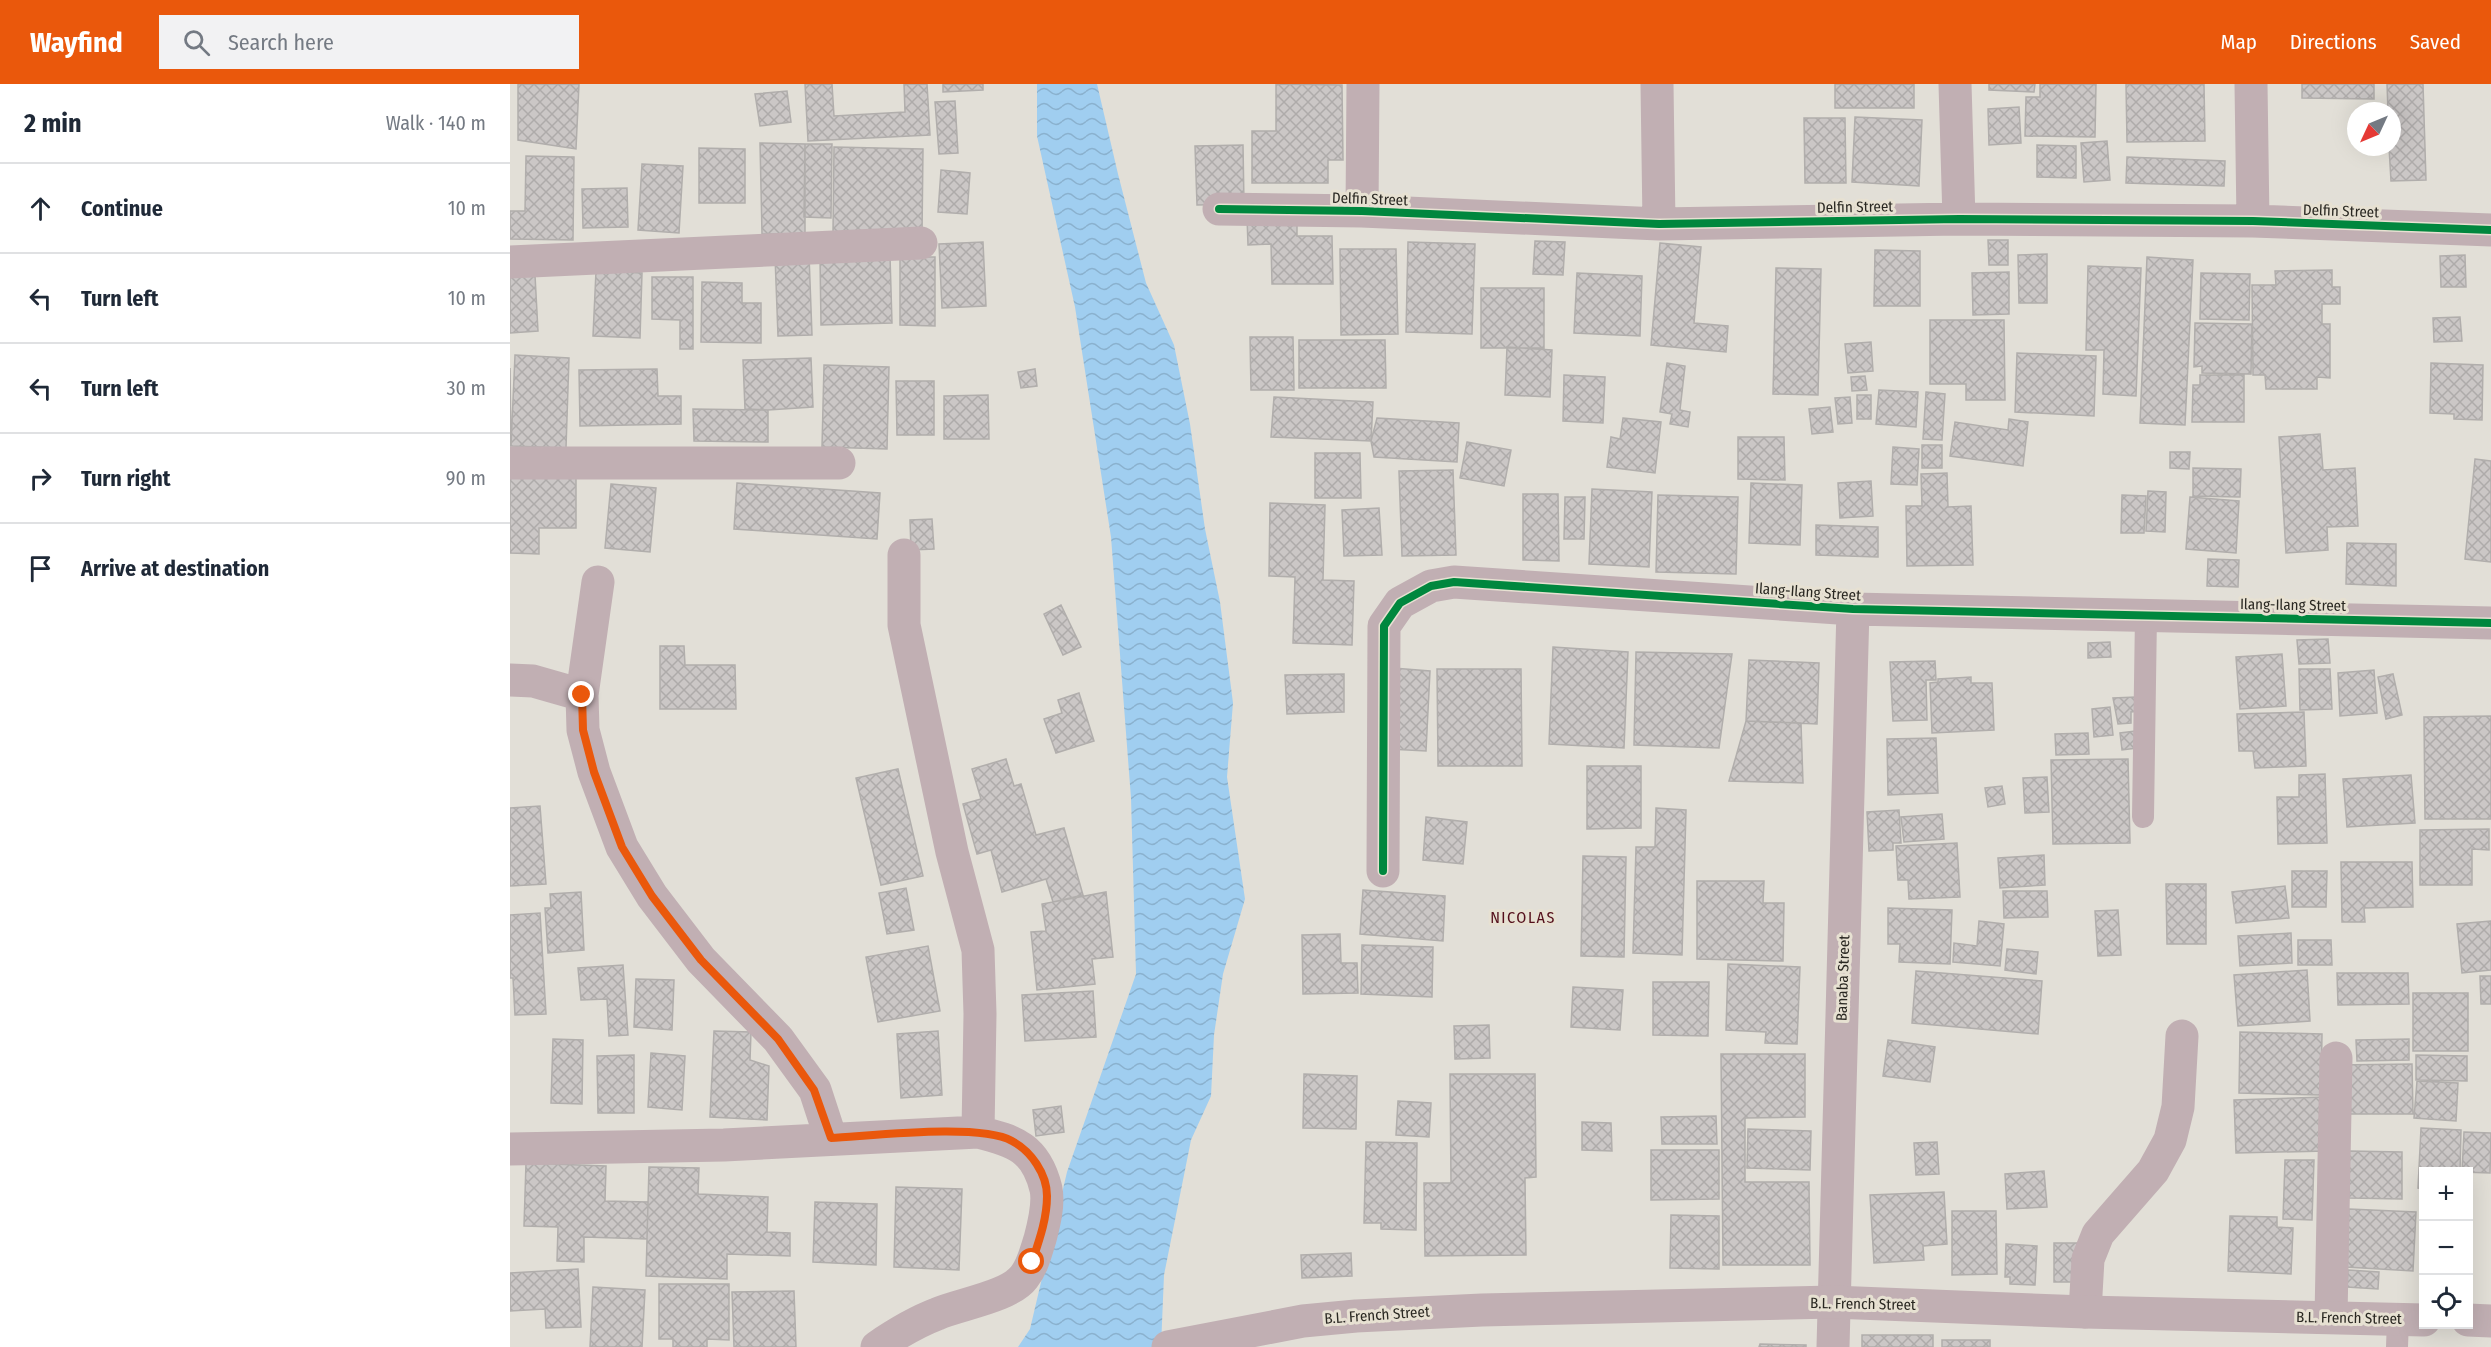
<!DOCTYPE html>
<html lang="en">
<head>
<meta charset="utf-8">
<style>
	:root { --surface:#fff; --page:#f2f2f3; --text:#1f2937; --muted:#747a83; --line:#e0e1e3; --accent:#ea580c }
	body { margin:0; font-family:"Fira Sans Condensed",sans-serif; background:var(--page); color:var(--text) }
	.controls { position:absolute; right:18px; bottom:18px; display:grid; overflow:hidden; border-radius:0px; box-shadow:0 6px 24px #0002 }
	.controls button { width:54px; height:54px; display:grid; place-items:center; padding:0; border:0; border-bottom:2px solid var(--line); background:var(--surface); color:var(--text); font:30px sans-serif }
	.compass { position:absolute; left:1837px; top:18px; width:54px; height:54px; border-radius:50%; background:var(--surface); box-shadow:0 6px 24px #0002; rotate:226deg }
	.stop { position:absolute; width:18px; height:18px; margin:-14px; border:4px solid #ea580c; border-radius:50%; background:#fff }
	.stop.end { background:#ea580c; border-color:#fff; box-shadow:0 2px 6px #0008 }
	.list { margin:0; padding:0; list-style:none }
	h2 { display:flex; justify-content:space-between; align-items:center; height:78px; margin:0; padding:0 24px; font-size:26px }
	h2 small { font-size:20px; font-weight:400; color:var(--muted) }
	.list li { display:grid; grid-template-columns:39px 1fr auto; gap:18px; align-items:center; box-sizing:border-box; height:90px; padding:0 24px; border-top:2px solid var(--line) }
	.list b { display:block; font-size:22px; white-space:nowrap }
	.list em { font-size:20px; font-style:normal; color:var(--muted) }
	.icon { flex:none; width:33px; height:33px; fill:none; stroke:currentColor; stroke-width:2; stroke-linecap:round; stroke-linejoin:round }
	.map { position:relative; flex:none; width:1981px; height:1263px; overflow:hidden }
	header { display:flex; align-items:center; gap:36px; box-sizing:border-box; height:84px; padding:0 30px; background:var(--accent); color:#fff }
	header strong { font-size:28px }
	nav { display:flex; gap:33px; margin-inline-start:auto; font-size:21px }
	.search { width:420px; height:54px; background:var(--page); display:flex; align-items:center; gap:15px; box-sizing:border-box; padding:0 21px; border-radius:0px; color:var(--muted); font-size:22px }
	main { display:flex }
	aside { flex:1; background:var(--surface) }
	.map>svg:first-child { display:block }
</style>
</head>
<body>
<header>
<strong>Wayfind</strong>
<div class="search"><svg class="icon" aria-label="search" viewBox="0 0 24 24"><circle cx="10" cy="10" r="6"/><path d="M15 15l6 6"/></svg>Search here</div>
<nav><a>Map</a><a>Directions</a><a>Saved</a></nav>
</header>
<main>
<aside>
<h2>2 min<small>Walk · 140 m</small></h2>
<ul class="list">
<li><svg class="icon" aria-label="ahead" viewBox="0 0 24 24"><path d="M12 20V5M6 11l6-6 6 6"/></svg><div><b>Continue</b></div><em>10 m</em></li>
<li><svg class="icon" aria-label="left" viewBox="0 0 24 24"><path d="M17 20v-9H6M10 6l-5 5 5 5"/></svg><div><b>Turn left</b></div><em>10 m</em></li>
<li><svg class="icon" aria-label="left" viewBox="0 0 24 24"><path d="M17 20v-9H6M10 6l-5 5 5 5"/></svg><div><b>Turn left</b></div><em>30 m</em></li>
<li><svg class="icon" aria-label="right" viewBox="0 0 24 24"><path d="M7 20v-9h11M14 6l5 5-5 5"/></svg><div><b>Turn right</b></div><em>90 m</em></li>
<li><svg class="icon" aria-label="arrive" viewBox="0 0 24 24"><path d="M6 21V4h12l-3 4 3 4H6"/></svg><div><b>Arrive at destination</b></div></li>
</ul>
</aside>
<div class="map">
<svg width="1981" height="1263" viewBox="0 0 1981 1263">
	<defs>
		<pattern id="water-waves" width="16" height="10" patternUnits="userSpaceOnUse" patternTransform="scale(1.5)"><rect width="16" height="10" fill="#a0cef0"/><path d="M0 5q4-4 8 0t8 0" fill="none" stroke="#8ab1ce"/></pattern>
		<pattern id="building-cross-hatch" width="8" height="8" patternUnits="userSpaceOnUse" patternTransform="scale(1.5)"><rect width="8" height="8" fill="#cbc7c6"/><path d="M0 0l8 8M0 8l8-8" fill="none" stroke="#aeabaa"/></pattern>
	</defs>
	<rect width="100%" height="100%" fill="#e2dfd7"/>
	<path fill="url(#water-waves)" d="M527 0H587L608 90 636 199 664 261 680 340 695 445 710 518 723 619 717 693 735 815 713 890 704 951 701 1012 681 1056 654 1191 651 1263H508L520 1245 557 1088 626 890 621 714 601 453 565 223 527 52Z"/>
	<path fill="url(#building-cross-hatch)" stroke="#b1aeac" stroke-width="1.5" d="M8 0H69L66 65 8 56Z
		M295 0H322L324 32 395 28 394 0H417L420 51 298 57Z
		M433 0H473V6L433 8Z
		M766 0 832 1 833 76H818V99H742V47H766Z
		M1325 0H1404V24H1325Z
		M1479 0H1525L1524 8 1479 6Z
		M1530 0H1586L1585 53 1515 52 1516 13H1530Z
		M1616 0H1694L1695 57 1617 58Z
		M1792 0H1864V15L1792 14Z
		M1877 0H1913L1916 96 1881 97 1879 63H1882V27H1878Z
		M277 7 281 38 250 42 245 10Z
		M445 17 448 69 429 70 425 18Z
		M1509 23 1511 59 1479 61 1478 25Z
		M1345 33 1412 36 1409 102 1342 98Z
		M1294 34H1335L1336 99H1295Z
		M1597 57 1600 96 1574 98 1571 59Z
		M250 59 295 60V150H252Z
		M295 60H322L321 134 294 133Z
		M733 61 734 120 687 121 685 62Z
		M1527 61 1566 62V94L1527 93Z
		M324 63 413 65 412 151 323 149Z
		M189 64 235 65V119H189Z
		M16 72 64 73 63 156 0 155V127H15Z
		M1617 73 1715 77 1714 102 1616 99Z
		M132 80 173 82 169 149 128 146Z
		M431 86 460 89 457 130 428 128Z
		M117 104 118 143 73 144 72 105Z
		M737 133H787V152H822L823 200H762L761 160 738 161Z
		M1478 156H1498V181H1479Z
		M1025 157 1055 158 1053 191 1023 190Z
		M473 158 476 222 432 224 429 160Z
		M898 158 965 160 962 250 896 248Z
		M1150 159 1191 163 1184 239 1218 242 1216 268 1141 261Z
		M830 165H886L888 250 831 251Z
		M1365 166 1410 167V222H1364Z
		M1537 170V219H1509L1508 171Z
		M299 171 302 251 268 252 265 172Z
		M1955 171 1956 203H1931L1930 172Z
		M380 172 382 239 311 241 310 173Z
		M390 173H425V242L390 241Z
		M1637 173 1683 176 1675 341 1630 339Z
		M1578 182 1631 184 1626 312 1593 310 1594 266H1576Z
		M1266 184 1311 185 1308 311 1263 310Z
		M1822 186V203H1830V220H1812V240H1820V294L1807 293V305H1756L1755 291H1743L1742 201H1766L1765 187Z
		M86 187 132 189 130 254 83 252Z
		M1499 188V230L1463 231 1462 189Z
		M1067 189 1132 192 1130 252 1064 249Z
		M1691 189 1740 190 1739 236 1690 235Z
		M25 191 28 247 0 249V192Z
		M142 193H183V265H170V236L142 235Z
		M192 198 232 199V219H251V259L191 258Z
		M971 204H1034V264H971Z
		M1950 233 1952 257 1924 258 1923 234Z
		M1420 236H1494L1495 316H1456V300H1420Z
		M1685 239 1742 240 1741 290 1692 289V282L1684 283Z
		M740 253H783L784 306H741Z
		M789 256H875L876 304H789Z
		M1361 258 1363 287 1338 289 1335 260Z
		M997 263 1042 266 1040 313 995 311Z
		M1507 269 1586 272 1584 332 1505 328Z
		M5 271 59 274 56 364 1 362Z
		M301 274 303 323 258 326 235 325 233 276Z
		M1157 279 1175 282 1170 326 1180 328 1178 343 1160 340 1162 330 1150 328Z
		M1921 279 1973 281 1972 336 1944 335V330L1920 329Z
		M314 281 379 283 377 365 312 363Z
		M0 284 1 362H0Z
		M147 285 148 312H171V340L70 342 69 286Z
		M525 285 527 302 511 304 508 288Z
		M1054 291 1095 293 1093 339 1053 337Z
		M1690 291H1734V338H1682L1683 301H1690Z
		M1355 292 1357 306 1342 307 1341 293Z
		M386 297H424V351H387Z
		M1369 306 1408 308 1406 343 1366 340Z
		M1416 308 1435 310 1432 356 1413 355Z
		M478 311 479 355H434V312Z
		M1347 311H1361V335H1347Z
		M764 313 863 318 861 357 761 353Z
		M1340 313 1342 339 1328 340 1325 314Z
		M1320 323 1323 348 1302 350 1299 325Z
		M183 325 258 326V358L184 357Z
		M867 334 949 339 947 378 864 373 861 357Z
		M1113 334 1151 338 1145 389 1097 383 1101 353 1110 355Z
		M1499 335 1518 338 1513 382 1440 372 1445 338 1498 346Z
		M1810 350 1813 386 1845 384 1848 442 1817 443 1818 466 1776 469 1769 353Z
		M1228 353H1274L1275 396 1228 395Z
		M957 358 1001 366 994 402 950 394Z
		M1412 361H1432V384H1412Z
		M1383 363 1409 365 1407 401 1381 400Z
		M1660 368H1680L1679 385 1660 384Z
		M805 369H850L851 414H805Z
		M1965 375 1981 377V478L1955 475Z
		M1683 384 1731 385 1730 413 1683 412Z
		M943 386 946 471 892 472 889 387Z
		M0 389H66V444H29V470L0 469Z
		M1437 389 1438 423 1461 422 1463 481 1397 482 1396 422H1412L1411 390Z
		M1361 397 1363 432 1330 434 1328 399Z
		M227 399 370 409 367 455 224 445Z
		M1241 399 1292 401 1290 461 1239 459Z
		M101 400 146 404 140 468 95 464Z
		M1082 405 1142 408 1139 483 1079 480Z
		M1638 407 1656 408 1655 448 1636 447Z
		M1013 410H1048L1049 477 1013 476Z
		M1148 411 1228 413 1226 490 1146 488Z
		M1612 411 1636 412 1634 449H1611Z
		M1055 413H1075L1074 455H1054Z
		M1680 413 1729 417 1726 469 1676 465Z
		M760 419 815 421 813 496 844 497 842 561 783 559 785 493 759 492Z
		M869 424 872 471 834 472 832 426Z
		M422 435 424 465 401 466 400 436Z
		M1306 441 1368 443V473L1306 471Z
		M1837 459 1886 460V502L1836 500Z
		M1698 475 1729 476 1728 503 1697 502Z
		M551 521 571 563 553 571 534 530Z
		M1818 555 1820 579 1789 580 1787 556Z
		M1600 558 1601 573 1578 574V559Z
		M150 562H174L175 581H225L226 625H150Z
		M1043 563 1118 568 1114 664 1039 660Z
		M1126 568 1222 570 1209 664 1124 661Z
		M1772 570 1776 622 1730 625 1726 573Z
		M1239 576 1309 579 1307 640 1236 637Z
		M1425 577 1426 596H1416L1417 636 1383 637 1380 578Z
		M883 584 920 587 916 667 879 665Z
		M927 585H1011L1012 682H928Z
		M1789 585H1820L1822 625 1790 626Z
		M1864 586 1867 629 1830 632 1828 589Z
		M834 590V628L777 630 775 591Z
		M1883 590 1892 631 1876 635 1868 593Z
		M1461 593V599H1482L1484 646 1422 649 1420 599 1428 598V595Z
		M569 609 584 657 546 669 534 635 552 629 548 616Z
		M1626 613 1628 627 1621 628V639L1608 640 1603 614Z
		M1600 623 1603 651 1584 653 1582 625Z
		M1794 628 1796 682 1745 684 1743 667H1729L1727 630Z
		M1981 632V735H1915L1914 633Z
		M1236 637 1291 639 1293 699 1219 697Z
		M1625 647 1627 664 1612 666 1610 649Z
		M1578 649 1579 670 1546 671 1545 650Z
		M1426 654 1428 709 1378 711 1377 655Z
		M496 675 504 702 511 700 526 751 554 744 573 811 543 818 536 795 492 808 481 766 467 770 453 720 471 715 462 685Z
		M1618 675 1620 759 1543 760 1541 676Z
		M1077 682H1131V744L1077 745Z
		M388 685 413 792 371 801 346 694Z
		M1815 690 1817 759 1768 760 1767 713H1789V691Z
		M1901 691 1905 739 1837 743 1833 695Z
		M1537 693 1539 728 1515 729 1513 694Z
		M1492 702 1495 720 1478 723 1475 704Z
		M30 722 36 800 0 802V724Z
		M1146 724 1176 726 1172 871 1123 869 1126 763H1145Z
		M1389 726 1391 759H1383V766L1359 767 1357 728Z
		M1432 730 1434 755 1394 758 1391 733Z
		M916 733 957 738 953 780 913 776Z
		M1979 745V766L1962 765V801H1910V746Z
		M1447 759 1450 813 1399 815 1398 796H1388L1386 762Z
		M1534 771 1535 801 1490 804 1488 774Z
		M1073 772 1116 773 1114 873 1071 872Z
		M1831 778H1902L1903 823 1854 824 1855 838H1832Z
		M1782 787H1817L1816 823H1782Z
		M1187 797H1254L1253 819H1274L1273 877 1187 875Z
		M1656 800H1696V860H1657Z
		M1775 802 1779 834 1726 839 1722 808Z
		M396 804 404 846 377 850 369 809Z
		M853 806 935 812 933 857 850 850Z
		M1493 807H1537L1538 833 1494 834Z
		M71 808 74 866 38 869 35 824H41L40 810Z
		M596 808 603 873 582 875 585 900 527 906 521 848 536 847 532 820Z
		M1378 824 1442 826 1440 880 1389 878 1390 860H1378Z
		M1608 826 1611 871 1588 872 1585 827Z
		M30 829 36 930 5 931 3 894H0V831Z
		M1469 837 1494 840 1490 882 1443 878 1444 859 1467 862Z
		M1981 837V886L1952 889 1947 840Z
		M1781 849 1782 879 1730 882 1728 852Z
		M830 850 831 879H847L848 909 793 910 792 851Z
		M1788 856H1821L1822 881H1788Z
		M852 861 923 863 922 913 851 910Z
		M418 862 430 927 368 938 356 873Z
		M1497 865 1528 868 1526 890 1495 886Z
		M1218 880 1290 883 1287 960 1255 959 1256 948 1216 946Z
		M113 881 118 951 99 952 97 915 71 916 68 884Z
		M1797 886 1800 937 1728 942 1724 891Z
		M1406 887 1532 897 1528 950 1402 939Z
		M1827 889H1898L1899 920 1828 921Z
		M1970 892H1981V920H1971Z
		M126 895 164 896 162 946 124 943Z
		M1143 898H1199L1198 952 1143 951Z
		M1063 903 1113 906 1110 946 1061 943Z
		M583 907 586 953 515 957 512 911Z
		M1903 909H1958V967H1903Z
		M979 941 980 974 945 975 944 942Z
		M204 947 241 948 240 976 259 982 257 1036 200 1033Z
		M428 947 432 1011 391 1014 387 950Z
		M1730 948 1812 950 1811 1011 1729 1009Z
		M43 955 73 956 72 1020 41 1019Z
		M1899 955V976L1847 977 1846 956Z
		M1378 956 1425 963 1420 998 1373 992Z
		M141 969 175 972 172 1026 138 1023Z
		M1211 970H1295V1033L1235 1034V1098H1299L1300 1181H1213Z
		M124 971V1029H88L87 972Z
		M1906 971 1957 972V997L1906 996Z
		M1902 980 1903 1030H1827V981Z
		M794 990 847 992 846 1045 793 1044Z
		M940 990H1025L1026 1093 1015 1094 1016 1171 915 1172 914 1099H941Z
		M1907 997 1948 999 1946 1037 1904 1034Z
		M1814 1013 1816 1067 1726 1069 1724 1016Z
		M888 1017 921 1019 919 1053 886 1051Z
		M551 1022 554 1048 526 1052 523 1026Z
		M1206 1032 1207 1060H1152L1151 1033Z
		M1072 1038 1101 1039 1102 1067 1072 1066Z
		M1911 1044 1951 1046 1950 1088H1914V1105L1908 1104Z
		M1238 1045 1301 1047 1300 1086 1237 1084Z
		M1954 1048 1981 1049 1980 1089 1952 1088Z
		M856 1058 907 1059 906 1146 871 1145V1139H854Z
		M1427 1058 1429 1090 1406 1091 1404 1059Z
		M1141 1066H1209V1115L1141 1116Z
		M1839 1067 1892 1068V1115L1839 1114Z
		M1775 1076H1804L1802 1136 1773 1135Z
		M16 1079 96 1082 95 1117 138 1118 137 1155 74 1153V1178L47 1177 48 1143 14 1142Z
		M139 1083 189 1084 188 1110 258 1113 257 1148 280 1149V1172L217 1170V1195L136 1192Z
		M1534 1087 1537 1123 1497 1125 1495 1090Z
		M386 1103 452 1105 449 1186 384 1183Z
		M1434 1108 1437 1160 1413 1162 1414 1176 1364 1179 1360 1111Z
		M305 1118 367 1120 366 1181 303 1178Z
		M1839 1125 1906 1128 1903 1187 1836 1183Z
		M1442 1127H1486L1487 1190 1442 1191Z
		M1161 1131 1209 1132V1185L1160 1184Z
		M1720 1132 1767 1133V1143L1783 1144 1781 1190 1718 1187Z
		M1544 1159H1569V1198H1544Z
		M1496 1160 1527 1162 1525 1201 1500 1200V1193H1495Z
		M841 1169 842 1192 792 1194 791 1171Z
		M68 1185 71 1243 36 1244 35 1225 0 1227V1189Z
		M1838 1186 1869 1188 1868 1205 1837 1203Z
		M149 1200H219V1256L197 1255V1263H163V1255H149Z
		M83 1203 135 1206 132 1263H80Z
		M284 1207 286 1263H224L222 1208Z
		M1352 1251H1423V1263H1352Z
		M1432 1256H1480V1263H1432Z
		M1250 1260 1296 1261V1263H1249Z"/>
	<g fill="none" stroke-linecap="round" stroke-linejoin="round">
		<path stroke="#c1afb3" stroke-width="22" d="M1633 733 1636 531
			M1887 1263 1888 1235"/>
		<path stroke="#c1afb3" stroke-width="33" d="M1147 0 1149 140
			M1445 0 1449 135
			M1741 0 1743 137
			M709 125 852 127 1149 140 1449 135 1743 137 1981 146
			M852 127 853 0
			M0 178 411 159
			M0 379H329
			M394 471V541L442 768 468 866 470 930 468 1048
			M0 596 23 597 72 611 73 646 84 688 112 763 142 812 191 876 268 955 305 1006 321 1055
			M72 611 88 498
			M873 787 874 542 890 519 921 502 944 498 1343 525 1981 539
			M0 1065 214 1061 468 1048C505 1057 526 1064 536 1105 539 1120 534 1140 530 1155 526 1167 523 1182 514 1193 499 1213 450 1220 427 1230 406 1238 386 1250 367 1263
			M1575 1228 1578 1175 1588 1150 1643 1087 1660 1056 1668 1023 1672 952
			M1821 1233 1826 974
			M1323 1263 1343 525"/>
		<path stroke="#c1afb3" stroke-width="33" d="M1958 1236 1981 1237
			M658 1263 793 1237 846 1232 972 1226 1323 1218 1575 1228 1914 1236"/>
		<defs>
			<path id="cycleway" d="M709 125 852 127 1149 140 1449 135 1743 137 1981 146
				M873 787 874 542 890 519 921 502 944 498 1343 525 1981 539"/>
		</defs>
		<use href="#cycleway" stroke="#e7e1d2" stroke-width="11"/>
		<use href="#cycleway" stroke="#00873e" stroke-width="8"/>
	</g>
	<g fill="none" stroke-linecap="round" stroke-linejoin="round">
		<path stroke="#ea580c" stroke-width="8" d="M72 611 73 646 84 688 112 763 142 812 191 876 268 955 304 1006 321 1054C361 1052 470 1039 502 1057 521 1067 537 1090 537 1112 537 1135 529 1157 522 1178"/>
	</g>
	<g text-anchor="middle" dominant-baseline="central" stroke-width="6" stroke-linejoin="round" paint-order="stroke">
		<g font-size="15" fill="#2a2822" stroke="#e7e1d2">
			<text transform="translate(860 115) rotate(2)">Delfin Street</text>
			<text transform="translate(1345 123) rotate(-1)">Delfin Street</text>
			<text transform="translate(1831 127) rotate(2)">Delfin Street</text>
			<text transform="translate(1298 508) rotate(4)">Ilang-Ilang Street</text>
			<text transform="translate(1783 521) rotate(1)">Ilang-Ilang Street</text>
			<text transform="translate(1333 894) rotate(-88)">Banaba Street</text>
			<text transform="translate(1353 1220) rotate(1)">B.L. French Street</text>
			<text transform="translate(867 1231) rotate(-4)">B.L. French Street</text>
			<text transform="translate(1839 1234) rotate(1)">B.L. French Street</text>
		</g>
		<g font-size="16" letter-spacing="1.5" fill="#540f1b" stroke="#e7e1d2">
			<text x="1013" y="833">NICOLAS</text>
		</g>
	</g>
</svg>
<div class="controls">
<button>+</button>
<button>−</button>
<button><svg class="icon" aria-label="locate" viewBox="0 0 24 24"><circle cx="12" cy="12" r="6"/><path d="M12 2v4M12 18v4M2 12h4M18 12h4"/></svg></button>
</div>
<svg class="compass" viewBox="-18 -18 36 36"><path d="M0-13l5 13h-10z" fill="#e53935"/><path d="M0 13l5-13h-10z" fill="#747a83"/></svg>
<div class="stop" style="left:522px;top:1178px"></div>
<div class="stop end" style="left:72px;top:611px"></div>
</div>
</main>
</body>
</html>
